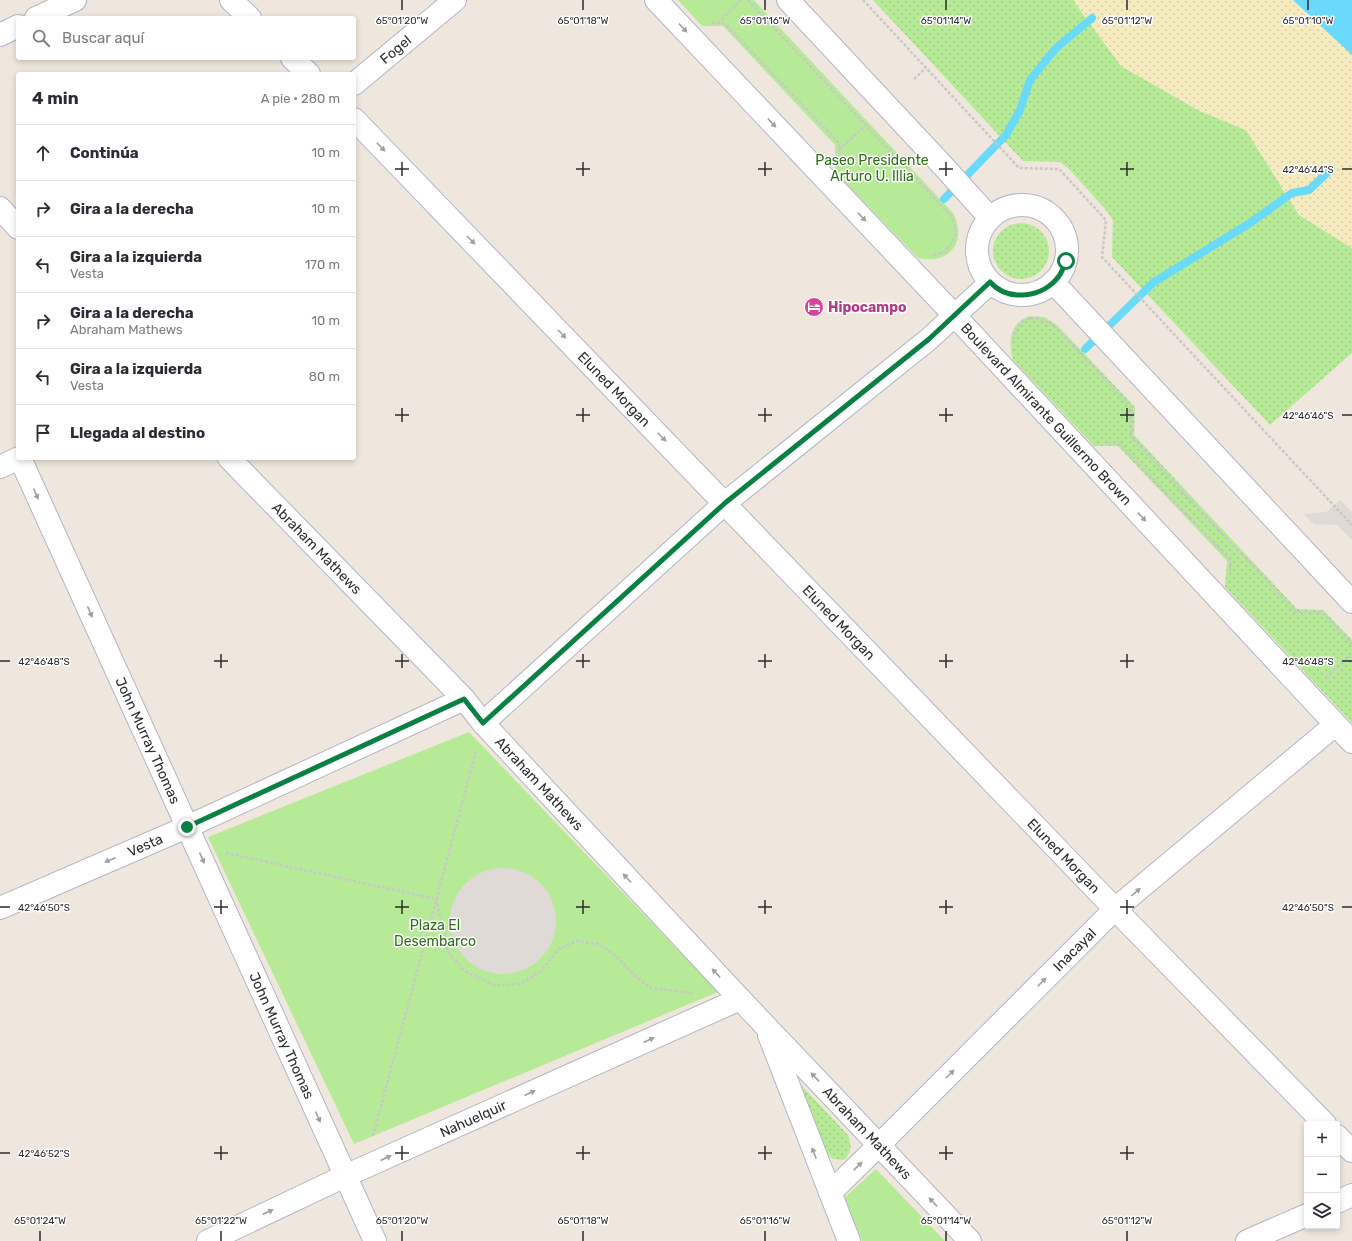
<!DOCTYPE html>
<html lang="es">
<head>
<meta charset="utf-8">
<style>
	:root { --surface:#fff; --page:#f2f2f3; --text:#2b2b33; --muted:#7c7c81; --line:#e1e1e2 }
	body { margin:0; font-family:Rubik,sans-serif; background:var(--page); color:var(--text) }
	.controls { position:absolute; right:12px; bottom:12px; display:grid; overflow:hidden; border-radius:4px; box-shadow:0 2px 6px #0003 }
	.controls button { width:36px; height:36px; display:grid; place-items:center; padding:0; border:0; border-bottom:1px solid var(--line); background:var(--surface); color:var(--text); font:20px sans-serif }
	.stop { position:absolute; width:12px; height:12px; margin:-9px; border:3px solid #0b8043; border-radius:50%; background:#fff }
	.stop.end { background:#0b8043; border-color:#fff; box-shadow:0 1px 4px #0008 }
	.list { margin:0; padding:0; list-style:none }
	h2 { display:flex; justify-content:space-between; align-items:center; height:52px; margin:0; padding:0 16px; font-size:17px }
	h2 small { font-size:13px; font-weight:400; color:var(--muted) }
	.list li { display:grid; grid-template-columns:26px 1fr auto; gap:12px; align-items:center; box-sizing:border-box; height:56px; padding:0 16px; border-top:1px solid var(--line) }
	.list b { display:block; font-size:15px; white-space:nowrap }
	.list p { margin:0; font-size:13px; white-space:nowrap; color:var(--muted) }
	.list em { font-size:13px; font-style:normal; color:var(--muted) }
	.icon { flex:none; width:22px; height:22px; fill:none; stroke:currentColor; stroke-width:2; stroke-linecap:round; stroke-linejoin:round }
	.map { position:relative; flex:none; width:1352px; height:1241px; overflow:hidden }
	.search { position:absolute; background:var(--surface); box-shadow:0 2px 6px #0003; left:16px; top:16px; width:340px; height:44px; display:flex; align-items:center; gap:10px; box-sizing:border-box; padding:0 14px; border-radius:4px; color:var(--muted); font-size:15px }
	.panel { position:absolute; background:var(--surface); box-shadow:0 2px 6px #0003; left:16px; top:72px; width:340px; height:388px; border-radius:4px }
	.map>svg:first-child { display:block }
</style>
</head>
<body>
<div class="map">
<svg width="1352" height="1241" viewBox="0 0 1352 1241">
	<defs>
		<pattern id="grass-dots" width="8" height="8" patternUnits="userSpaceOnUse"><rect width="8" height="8" fill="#b7ea97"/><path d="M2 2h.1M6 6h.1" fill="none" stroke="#9ec982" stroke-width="1.8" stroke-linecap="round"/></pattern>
		<pattern id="sand-dots" width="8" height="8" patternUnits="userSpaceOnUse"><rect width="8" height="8" fill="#f6ebbf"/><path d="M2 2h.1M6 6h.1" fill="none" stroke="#d3caa4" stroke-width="1.8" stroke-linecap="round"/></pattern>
	</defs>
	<rect width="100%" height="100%" fill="#efe7de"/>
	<path fill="url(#grass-dots)" d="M873 0H1073L1121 66 1200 111 1246 130 1299 215 1352 248V353L1270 425 1112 257 1113 220 1105 209 1069 169 1060 162 1023 161Z
		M993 251a28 28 0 1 1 56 0a28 28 0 1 1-56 0Z
		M1030 316 1044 317 1057 325 1135 407 1134 435 1297 609 1323 610 1352 640V723L1225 587 1227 561 1118 446H1094L1013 360C1008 342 1010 322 1030 316Z
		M801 1085 848 1135C852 1146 852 1152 844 1160L833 1159 825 1152 798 1087Z"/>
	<path fill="url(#sand-dots)" d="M1073 0H1293L1352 55V248L1299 215 1246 130 1200 111 1121 66Z"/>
	<path fill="#b7ea97" d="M678 0H754L953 213C968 242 949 265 918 258L835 172V145L723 26H702Z
		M469 732 718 992 354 1144 208 837Z
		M876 1169 945 1241H862L844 1198Z"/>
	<path fill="#dfdad6" d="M1340 500 1352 512V540L1337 525 1314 524 1304 514 1326 512Z
		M450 921a53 53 0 1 1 106 0a53 53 0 1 1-106 0Z"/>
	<path fill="#69daf9" d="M1293 0H1352V55Z"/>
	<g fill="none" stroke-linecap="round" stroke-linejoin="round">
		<path stroke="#69daf9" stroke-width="8" d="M944 199 1006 135 1020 110 1030 80 1056 48 1092 18
			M1085 349 1154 282 1250 223 1292 193 1309 190 1331 169"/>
		<defs>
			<g id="minor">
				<path d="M231 0 250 18"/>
				<path id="s1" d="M656 0 955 316 1352 742"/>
				<path d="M36 18 75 0"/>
				<path d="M0 35 18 26"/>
				<path d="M292 58 309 74"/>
				<path id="s2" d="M354 84 455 0"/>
				<path id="s3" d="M354 119 1115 909 1325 1124"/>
				<path d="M0 208 18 228"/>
				<path id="s4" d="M20 458 375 1241"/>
				<path id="s5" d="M229 458 464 699 483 723 740 999 970 1241"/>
				<path d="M0 467 19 458"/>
				<path d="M483 723 725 503 929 339 990 283"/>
				<path id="s6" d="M0 908 187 827 464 699"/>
				<path d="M769 1035 849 1241"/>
				<path d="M1337 1136 1352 1151"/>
				<path id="s7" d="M830 1193 879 1145 1115 909 1335 725"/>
				<path id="s8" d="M208 1241 345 1176 740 999"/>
			</g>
			<path id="secondary" d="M788 0 945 168 990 218
				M977 250a45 45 0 1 1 90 0a45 45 0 1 1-90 0Z
				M1053 282 1352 602
				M1337 1202 1352 1195
				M1247 1241 1307 1215"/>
		</defs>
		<use href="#minor" stroke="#b2b6c1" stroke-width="24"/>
		<use href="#secondary" stroke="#b2b6c1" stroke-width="24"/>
		<path stroke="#c8c8c8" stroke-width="2.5" stroke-dasharray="3 2" stroke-linecap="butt" d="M748 0 952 217 955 226V236L951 244 944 252 931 256
			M863 0 1019 168 1059 169 1106 220 1102 257 1352 525
			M712 23H724L839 143V156
			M718 23 741 0
			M914 79 926 68
			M839 150 866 125
			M1013 340C1017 315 1036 314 1054 326L1132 408 1131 437 1296 612H1322L1352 644
			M1108 443H1119L1231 561 1230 574
			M1326 678 1352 654
			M226 853 436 899 448 952 465 971 494 985 520 984 541 971 559 949 577 941 599 944 617 957 637 978 652 988 692 993
			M373 1136 476 751"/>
		<use href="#minor" stroke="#fff" stroke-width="22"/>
		<use href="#secondary" stroke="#fff" stroke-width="22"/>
	</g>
	<defs><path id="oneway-solid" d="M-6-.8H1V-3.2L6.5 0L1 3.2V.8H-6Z"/></defs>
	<g fill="#a0a0a0">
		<use href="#oneway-solid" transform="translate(683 28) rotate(47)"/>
		<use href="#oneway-solid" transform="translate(772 123) rotate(47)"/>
		<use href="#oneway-solid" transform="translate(381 147) rotate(46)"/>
		<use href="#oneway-solid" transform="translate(862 217) rotate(47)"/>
		<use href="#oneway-solid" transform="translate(471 240) rotate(46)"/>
		<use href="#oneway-solid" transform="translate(562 334) rotate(46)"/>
		<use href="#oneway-solid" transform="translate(662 437) rotate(46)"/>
		<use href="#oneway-solid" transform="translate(36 494) rotate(66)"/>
		<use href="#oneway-solid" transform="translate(1142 517) rotate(47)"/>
		<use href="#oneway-solid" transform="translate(90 612) rotate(66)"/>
		<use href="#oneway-solid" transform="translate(202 858) rotate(66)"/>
		<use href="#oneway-solid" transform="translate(110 860) rotate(157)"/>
		<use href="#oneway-solid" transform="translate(627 878) rotate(-133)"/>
		<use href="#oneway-solid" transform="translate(1136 892) rotate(-40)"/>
		<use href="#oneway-solid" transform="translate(716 973) rotate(-133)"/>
		<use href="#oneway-solid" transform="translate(1042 982) rotate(-45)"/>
		<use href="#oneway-solid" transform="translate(649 1040) rotate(-24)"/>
		<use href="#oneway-solid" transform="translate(950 1074) rotate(-45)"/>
		<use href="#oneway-solid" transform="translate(815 1077) rotate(-133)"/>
		<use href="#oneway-solid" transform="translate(530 1093) rotate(-24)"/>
		<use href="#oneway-solid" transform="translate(318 1117) rotate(66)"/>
		<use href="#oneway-solid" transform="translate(814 1153) rotate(-111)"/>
		<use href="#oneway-solid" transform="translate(386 1158) rotate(-24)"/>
		<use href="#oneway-solid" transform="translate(858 1166) rotate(-44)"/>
		<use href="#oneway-solid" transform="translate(933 1202) rotate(-133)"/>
		<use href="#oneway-solid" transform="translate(268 1212) rotate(-25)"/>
	</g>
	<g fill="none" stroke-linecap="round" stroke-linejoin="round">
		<path stroke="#0b8043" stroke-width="5" d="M187 827 464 699 483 723 725 503 929 339 990 282C1009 303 1044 297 1059 276 1062 272 1064 266 1066 261"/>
	</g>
	<path fill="none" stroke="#2d2d2d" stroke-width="1.5" d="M402 0V10M583 0V10M765 0V10M946 0V10M1127 0V10M1308 0V10M402 162V176M583 162V176M765 162V176M946 162V176M1127 162V176M395 169H409M576 169H590M758 169H772M939 169H953M1120 169H1134M1342 169H1352M402 408V422M583 408V422M765 408V422M946 408V422M1127 408V422M395 415H409M576 415H590M758 415H772M939 415H953M1120 415H1134M1342 415H1352M221 654V668M402 654V668M583 654V668M765 654V668M946 654V668M1127 654V668M0 661H10M214 661H228M395 661H409M576 661H590M758 661H772M939 661H953M1120 661H1134M1342 661H1352M221 900V914M402 900V914M583 900V914M765 900V914M946 900V914M1127 900V914M0 907H10M214 907H228M395 907H409M576 907H590M758 907H772M939 907H953M1120 907H1134M1342 907H1352M221 1146V1160M402 1146V1160M583 1146V1160M765 1146V1160M946 1146V1160M1127 1146V1160M0 1153H10M214 1153H228M395 1153H409M576 1153H590M758 1153H772M939 1153H953M1120 1153H1134M40 1231V1241M221 1231V1241M402 1231V1241M583 1231V1241M765 1231V1241M946 1231V1241M1127 1231V1241"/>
	<defs>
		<symbol id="hotel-disc" viewBox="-11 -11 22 22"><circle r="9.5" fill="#d1479c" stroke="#fff"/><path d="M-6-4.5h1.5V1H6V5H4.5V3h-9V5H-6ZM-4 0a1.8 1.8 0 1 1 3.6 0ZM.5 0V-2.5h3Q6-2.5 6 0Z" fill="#fff"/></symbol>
	</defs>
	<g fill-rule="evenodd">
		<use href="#hotel-disc" x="803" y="296" width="22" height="22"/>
	</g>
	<g text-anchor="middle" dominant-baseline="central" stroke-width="3" stroke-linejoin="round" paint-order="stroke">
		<g font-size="14" fill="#2d2d2d" stroke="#fff">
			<text stroke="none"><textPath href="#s2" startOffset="54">Fogel</textPath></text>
			<text stroke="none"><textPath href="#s3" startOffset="375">Eluned Morgan</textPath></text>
			<text stroke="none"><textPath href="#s1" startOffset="569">Boulevard Almirante Guillermo Brown</textPath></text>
			<text stroke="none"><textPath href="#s5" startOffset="126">Abraham Mathews</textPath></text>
			<text stroke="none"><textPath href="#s3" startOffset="699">Eluned Morgan</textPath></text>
			<text stroke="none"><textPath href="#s4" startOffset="310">John Murray Thomas</textPath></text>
			<text stroke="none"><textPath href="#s5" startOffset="450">Abraham Mathews</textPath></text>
			<text stroke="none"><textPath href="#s6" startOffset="158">Vesta</textPath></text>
			<text stroke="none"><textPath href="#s3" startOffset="1023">Eluned Morgan</textPath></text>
			<text stroke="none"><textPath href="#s7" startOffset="345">Inacayal</textPath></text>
			<text stroke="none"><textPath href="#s4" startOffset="634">John Murray Thomas</textPath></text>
			<text stroke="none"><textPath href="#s8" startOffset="292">Nahuelquir</textPath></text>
			<text stroke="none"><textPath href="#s5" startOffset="929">Abraham Mathews</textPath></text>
		</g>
		<g font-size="14" fill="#2c7214" stroke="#fff">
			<text x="872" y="160">Paseo Presidente<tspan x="872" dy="16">Arturo U. Illia</tspan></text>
			<text x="435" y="925">Plaza El<tspan x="435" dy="16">Desembarco</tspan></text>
		</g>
		<g font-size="14" font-weight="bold" fill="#b23c85" stroke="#fff" text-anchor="start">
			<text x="828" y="307">Hipocampo</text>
		</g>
	</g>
	<g font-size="10" text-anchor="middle" fill="#2d2d2d" stroke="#fff" stroke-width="3" stroke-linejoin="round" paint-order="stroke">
		<text x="402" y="24">65°01'20"W</text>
		<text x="583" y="24">65°01'18"W</text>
		<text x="765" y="24">65°01'16"W</text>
		<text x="946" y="24">65°01'14"W</text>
		<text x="1127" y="24">65°01'12"W</text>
		<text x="1308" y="24">65°01'10"W</text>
		<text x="1308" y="173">42°46'44"S</text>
		<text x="1308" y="419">42°46'46"S</text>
		<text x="44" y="665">42°46'48"S</text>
		<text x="1308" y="665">42°46'48"S</text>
		<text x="44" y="911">42°46'50"S</text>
		<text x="1308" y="911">42°46'50"S</text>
		<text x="44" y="1157">42°46'52"S</text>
		<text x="40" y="1224">65°01'24"W</text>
		<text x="221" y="1224">65°01'22"W</text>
		<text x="402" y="1224">65°01'20"W</text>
		<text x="583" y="1224">65°01'18"W</text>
		<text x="765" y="1224">65°01'16"W</text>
		<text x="946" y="1224">65°01'14"W</text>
		<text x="1127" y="1224">65°01'12"W</text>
	</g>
</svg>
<div class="controls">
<button>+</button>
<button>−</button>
<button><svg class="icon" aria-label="layers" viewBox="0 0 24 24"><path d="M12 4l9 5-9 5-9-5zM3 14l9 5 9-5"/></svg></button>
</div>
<div class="stop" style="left:1066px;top:261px"></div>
<div class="stop end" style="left:187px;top:827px"></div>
<div class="search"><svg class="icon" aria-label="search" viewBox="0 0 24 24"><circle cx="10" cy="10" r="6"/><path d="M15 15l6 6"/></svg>Buscar aquí</div>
<section class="panel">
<h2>4 min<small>A pie · 280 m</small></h2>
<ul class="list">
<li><svg class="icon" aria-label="ahead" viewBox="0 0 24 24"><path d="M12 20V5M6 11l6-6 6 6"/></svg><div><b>Continúa</b></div><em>10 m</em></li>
<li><svg class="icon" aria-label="right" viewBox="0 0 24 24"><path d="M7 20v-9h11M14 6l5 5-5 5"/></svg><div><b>Gira a la derecha</b></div><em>10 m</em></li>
<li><svg class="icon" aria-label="left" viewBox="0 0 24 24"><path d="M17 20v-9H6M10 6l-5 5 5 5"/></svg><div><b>Gira a la izquierda</b><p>Vesta</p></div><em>170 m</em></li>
<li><svg class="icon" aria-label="right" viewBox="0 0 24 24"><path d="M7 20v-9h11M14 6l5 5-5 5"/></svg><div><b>Gira a la derecha</b><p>Abraham Mathews</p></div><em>10 m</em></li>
<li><svg class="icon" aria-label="left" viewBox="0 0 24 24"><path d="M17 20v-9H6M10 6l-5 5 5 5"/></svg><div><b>Gira a la izquierda</b><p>Vesta</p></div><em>80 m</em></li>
<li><svg class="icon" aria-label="arrive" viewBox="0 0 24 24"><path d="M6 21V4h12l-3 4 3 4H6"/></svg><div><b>Llegada al destino</b></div></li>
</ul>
</section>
</div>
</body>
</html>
